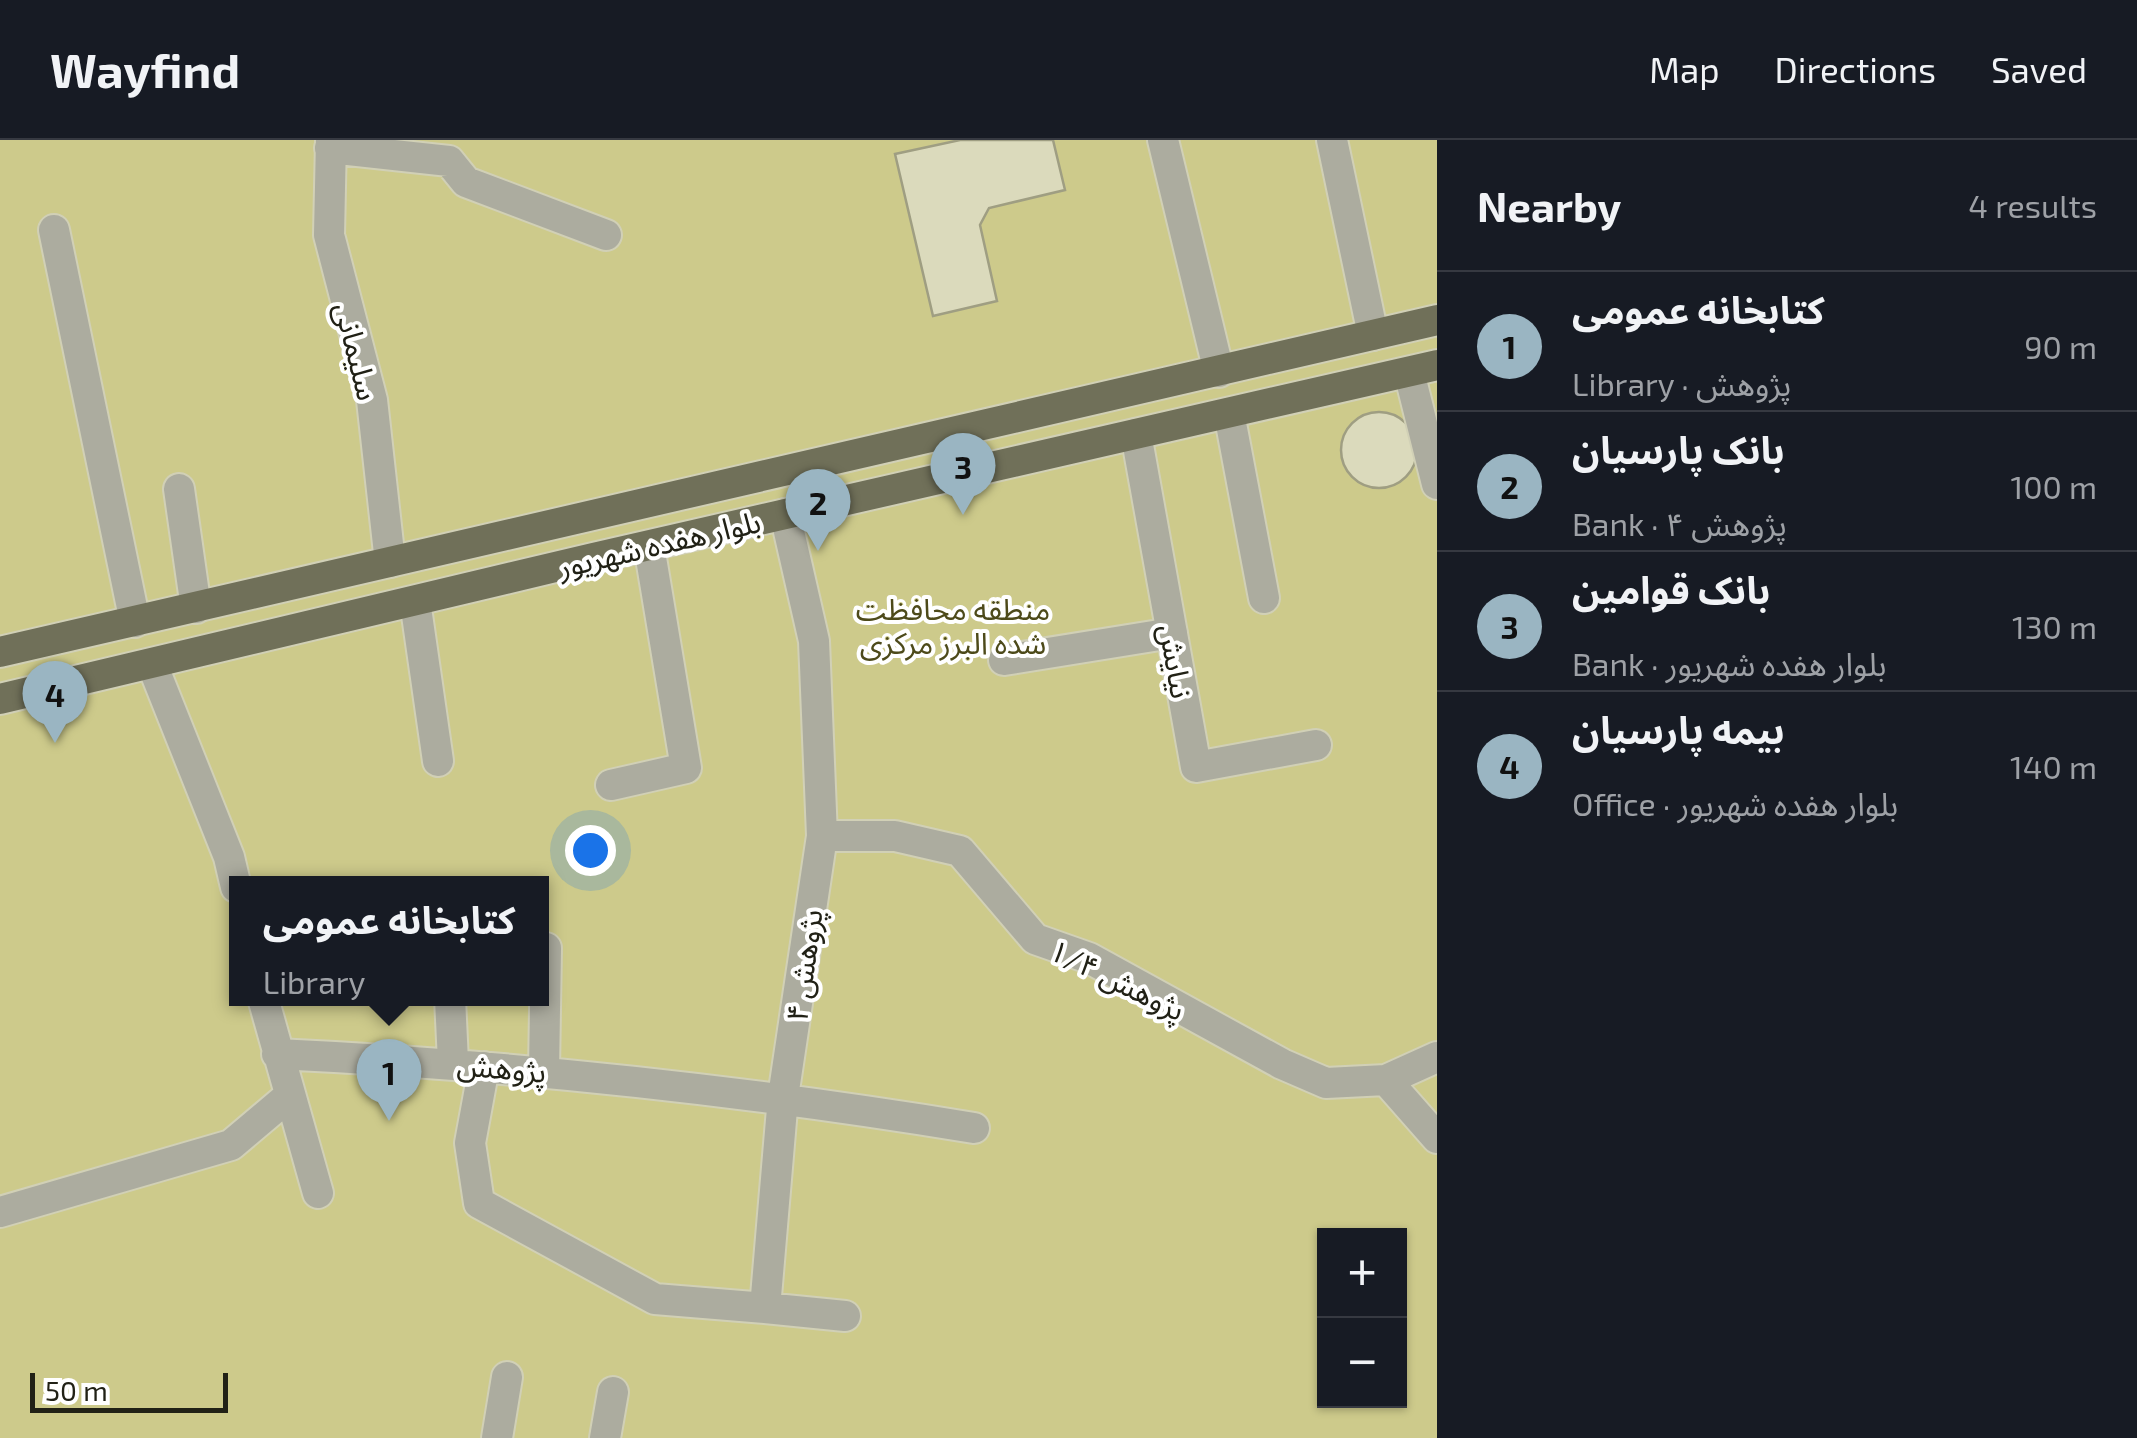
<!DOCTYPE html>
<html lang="en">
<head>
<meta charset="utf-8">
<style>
	:root { --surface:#171b24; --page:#242831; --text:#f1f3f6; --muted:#9ea1a6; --line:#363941; --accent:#9ab5c2 }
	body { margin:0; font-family:"Exo 2","Noto Sans Arabic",sans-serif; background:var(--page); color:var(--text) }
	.controls { position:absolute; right:30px; bottom:30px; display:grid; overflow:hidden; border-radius:0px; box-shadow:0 2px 8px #0004 }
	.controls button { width:90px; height:90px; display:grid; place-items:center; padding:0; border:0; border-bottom:2px solid var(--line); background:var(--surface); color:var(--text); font:50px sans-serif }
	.scale { position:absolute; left:30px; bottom:25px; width:198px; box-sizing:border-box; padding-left:10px; border:5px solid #212116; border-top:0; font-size:28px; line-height:35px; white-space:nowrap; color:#212116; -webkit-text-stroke:8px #fff; paint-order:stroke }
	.you { position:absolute; left:590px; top:710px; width:35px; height:35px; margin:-25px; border:8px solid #fff; border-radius:50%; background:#1a73e8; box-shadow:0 0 0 15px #1a73e833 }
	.badge { display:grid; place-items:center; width:65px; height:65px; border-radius:50%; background:var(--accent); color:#111; font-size:32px; font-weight:700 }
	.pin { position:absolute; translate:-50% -82px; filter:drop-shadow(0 2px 5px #0008) }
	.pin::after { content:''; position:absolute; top:52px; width:35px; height:30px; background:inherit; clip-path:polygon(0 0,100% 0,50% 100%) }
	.popup { position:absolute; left:229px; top:736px; width:320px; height:130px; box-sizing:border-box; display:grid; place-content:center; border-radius:0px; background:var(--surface); filter:drop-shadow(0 2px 8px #0005); font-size:32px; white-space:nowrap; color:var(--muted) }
	.popup b { font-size:38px; color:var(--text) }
	.popup::after { content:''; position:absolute; left:50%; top:100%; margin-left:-20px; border:20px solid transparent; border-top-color:var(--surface) }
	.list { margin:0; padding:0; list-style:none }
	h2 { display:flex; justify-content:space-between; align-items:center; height:130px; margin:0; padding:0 40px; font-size:42px }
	h2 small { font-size:32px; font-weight:400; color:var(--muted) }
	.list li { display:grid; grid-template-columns:65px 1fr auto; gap:30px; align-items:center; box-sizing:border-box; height:140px; padding:0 40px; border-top:2px solid var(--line) }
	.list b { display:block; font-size:38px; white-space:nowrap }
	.list p { margin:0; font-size:32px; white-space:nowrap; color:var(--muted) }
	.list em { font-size:32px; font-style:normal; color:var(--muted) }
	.map { position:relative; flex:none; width:1437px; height:1298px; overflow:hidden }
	header { display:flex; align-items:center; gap:60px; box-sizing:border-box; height:140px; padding:0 50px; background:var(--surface); border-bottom:2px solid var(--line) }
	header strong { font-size:48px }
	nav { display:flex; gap:55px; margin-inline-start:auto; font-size:35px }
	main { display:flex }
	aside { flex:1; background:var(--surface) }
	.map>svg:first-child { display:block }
</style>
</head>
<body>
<header>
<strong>Wayfind</strong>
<nav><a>Map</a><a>Directions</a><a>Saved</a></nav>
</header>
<main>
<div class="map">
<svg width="1437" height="1298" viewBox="0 0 1437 1298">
	<rect width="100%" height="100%" fill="#f8f7d9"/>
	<path fill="#cdca8b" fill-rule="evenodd" d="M0 0H1437V1298H0ZM236 744H542V858H236ZM1324 1096H1400V1260H1324Z"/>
	<path fill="#dbdabc" stroke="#9f9e82" stroke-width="2.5" d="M960 0H1053L1065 50 989 68 980 85 997 161 933 176 895 14Z
		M1341 310a38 38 0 1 1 76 0a38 38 0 1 1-76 0Z"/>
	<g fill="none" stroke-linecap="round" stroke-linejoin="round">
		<defs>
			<path id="minor" d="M331 0 329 95 372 260 390 422
				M1163 0 1219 232
				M1332 0 1373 195
				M330 8 449 21 466 42 606 95
				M54 90 135 482
				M1409 232 1437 344
				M1229 273 1264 458
				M1136 294 1196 627 1316 605
				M179 349 196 468
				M415 461 438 621
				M1004 520 1172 493
				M152 524 229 717 236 747
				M611 645 686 628 649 406
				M822 696H895L960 711 1035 799 1089 818 1282 924 1326 943 1386 940 1437 917
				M263 858 318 1053
				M450 858 453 922
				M277 914C511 925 742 950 974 988
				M484 927 470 1003 479 1063 655 1159 765 1168 783 957 822 696 814 501 785 374
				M544 931 546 808
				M1386 940 1437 998
				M0 1072 231 1005 289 956
				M765 1168 845 1176
				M497 1298 507 1237
				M605 1298 613 1252"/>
			<path id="major" d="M0 512 1437 180
				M0 559 593 418 1437 225"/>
		</defs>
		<use href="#minor" stroke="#d1d0b6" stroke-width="34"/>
		<use href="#major" stroke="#d1d0b6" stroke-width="34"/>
		<use href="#minor" stroke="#acac9f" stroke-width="30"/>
		<use href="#major" stroke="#707059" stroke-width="30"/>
	</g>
	<g text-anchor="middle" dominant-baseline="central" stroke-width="8" stroke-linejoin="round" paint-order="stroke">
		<g font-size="30" fill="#212116" stroke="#fff">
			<text transform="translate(358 211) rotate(76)">سلیمانی</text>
			<text transform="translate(659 403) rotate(-13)">بلوار هفده شهریور</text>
			<text transform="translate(1177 521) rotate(80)">نیایش</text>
			<text transform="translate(803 825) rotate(-82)">پژوهش ۴</text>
			<text transform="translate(1118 839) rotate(26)">پژوهش ۱/۴</text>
			<text transform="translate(502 927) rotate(5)">پژوهش</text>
		</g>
		<g font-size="30" fill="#4d4a1a" stroke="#fff">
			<text x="953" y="468">منطقه محافظت<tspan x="953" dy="34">شده البرز مرکزی</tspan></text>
		</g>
	</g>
</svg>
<div class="controls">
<button>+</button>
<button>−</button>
</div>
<div class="scale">50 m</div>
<div class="you"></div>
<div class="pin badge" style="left:389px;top:981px">1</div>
<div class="popup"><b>کتابخانه عمومی</b>Library</div>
<div class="pin badge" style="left:818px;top:411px">2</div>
<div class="pin badge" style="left:963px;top:375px">3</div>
<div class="pin badge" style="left:55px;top:603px">4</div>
</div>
<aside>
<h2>Nearby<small>4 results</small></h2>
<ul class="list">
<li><span class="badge">1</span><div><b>کتابخانه عمومی</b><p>Library · پژوهش</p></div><em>90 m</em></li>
<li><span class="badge">2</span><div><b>بانک پارسیان</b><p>Bank · پژوهش ۴</p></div><em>100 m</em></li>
<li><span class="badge">3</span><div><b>بانک قوامین</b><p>Bank · بلوار هفده شهریور</p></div><em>130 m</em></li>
<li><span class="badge">4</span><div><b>بیمه پارسیان</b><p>Office · بلوار هفده شهریور</p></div><em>140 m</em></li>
</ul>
</aside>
</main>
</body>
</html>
